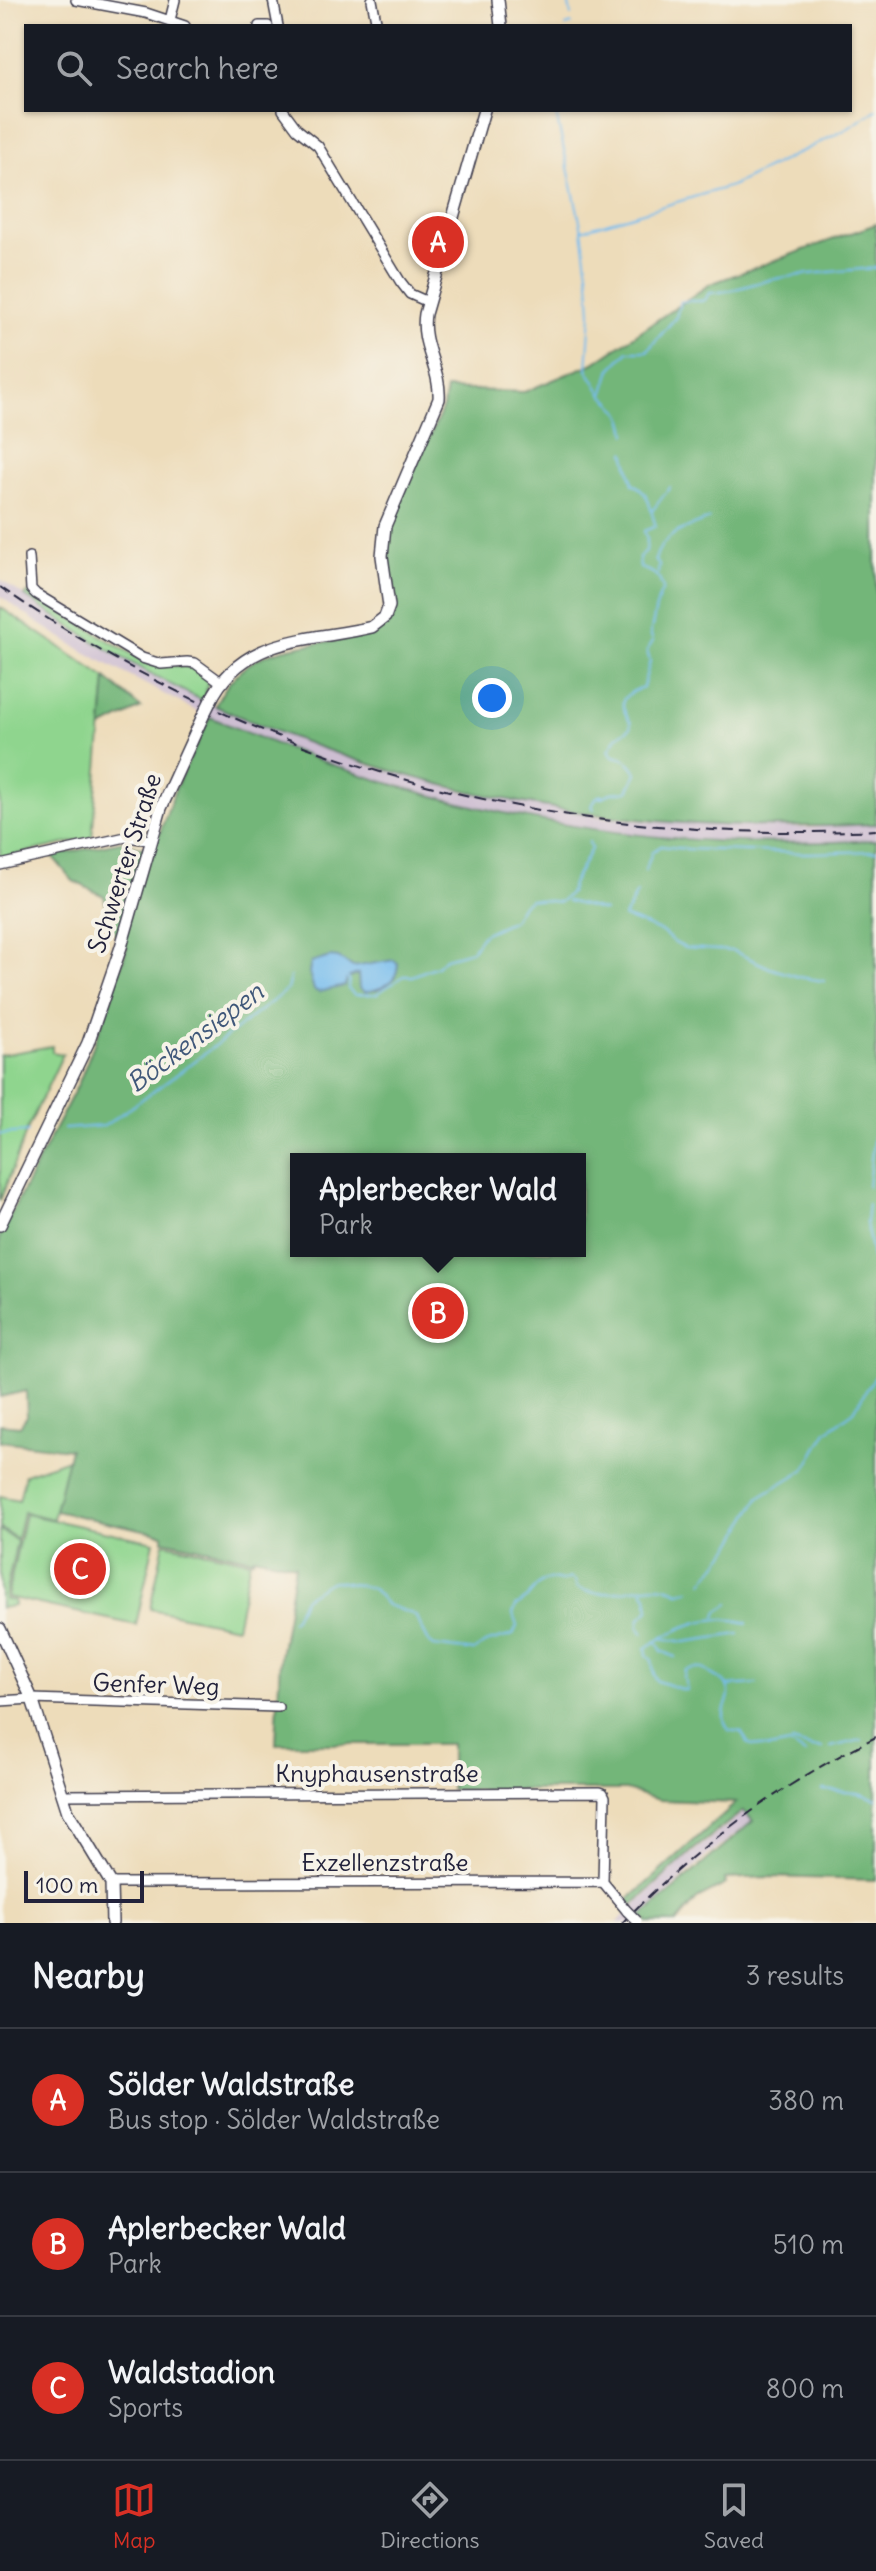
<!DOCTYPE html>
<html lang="en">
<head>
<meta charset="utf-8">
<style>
	:root { --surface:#171b24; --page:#242831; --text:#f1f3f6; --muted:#9ea1a6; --line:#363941; --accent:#d93025 }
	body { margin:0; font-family:Delius,sans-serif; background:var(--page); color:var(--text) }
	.scale { position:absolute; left:24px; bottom:20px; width:120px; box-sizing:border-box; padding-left:8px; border:4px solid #22223b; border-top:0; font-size:22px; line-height:28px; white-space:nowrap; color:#22223b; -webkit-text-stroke:6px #f7f3e8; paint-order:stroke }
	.you { position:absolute; left:492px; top:698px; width:28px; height:28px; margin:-20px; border:6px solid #fff; border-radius:50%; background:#1a73e8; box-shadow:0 0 0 12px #1a73e833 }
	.badge { display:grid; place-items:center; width:52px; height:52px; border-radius:50%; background:var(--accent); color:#fff; font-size:26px; font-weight:700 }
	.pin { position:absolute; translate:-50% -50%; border:4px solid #fff; box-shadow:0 2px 8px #0006 }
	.popup { position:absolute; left:290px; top:1153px; width:296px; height:104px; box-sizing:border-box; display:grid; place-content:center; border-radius:0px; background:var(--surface); filter:drop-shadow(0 2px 6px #0005); font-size:26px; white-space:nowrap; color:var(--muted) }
	.popup b { font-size:30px; color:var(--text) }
	.popup::after { content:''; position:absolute; left:50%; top:100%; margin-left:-16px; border:16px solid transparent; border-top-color:var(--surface) }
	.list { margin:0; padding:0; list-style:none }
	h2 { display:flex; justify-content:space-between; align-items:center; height:104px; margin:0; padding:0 32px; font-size:34px }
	h2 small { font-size:26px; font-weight:400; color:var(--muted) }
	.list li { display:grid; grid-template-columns:52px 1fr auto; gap:24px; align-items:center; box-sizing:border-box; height:144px; padding:0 32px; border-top:2px solid var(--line) }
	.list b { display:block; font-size:30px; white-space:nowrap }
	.list p { margin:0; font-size:26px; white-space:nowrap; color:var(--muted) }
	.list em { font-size:26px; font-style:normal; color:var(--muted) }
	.icon { flex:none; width:44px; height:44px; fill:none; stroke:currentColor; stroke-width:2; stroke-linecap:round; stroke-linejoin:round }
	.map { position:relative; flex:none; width:876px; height:1923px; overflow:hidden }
	.search { position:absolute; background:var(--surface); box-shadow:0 2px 6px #0004; left:24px; right:24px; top:24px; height:88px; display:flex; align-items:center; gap:20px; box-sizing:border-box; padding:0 28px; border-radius:0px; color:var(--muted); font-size:30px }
	.sheet { height:536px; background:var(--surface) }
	nav { display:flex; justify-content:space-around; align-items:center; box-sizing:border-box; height:112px; border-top:2px solid var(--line); background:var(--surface); font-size:22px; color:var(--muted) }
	nav a { display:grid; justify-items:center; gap:4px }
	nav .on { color:var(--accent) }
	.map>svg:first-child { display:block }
</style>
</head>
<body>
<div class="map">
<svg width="876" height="1923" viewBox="0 0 876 1923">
	<rect width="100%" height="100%" fill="#f7f3e8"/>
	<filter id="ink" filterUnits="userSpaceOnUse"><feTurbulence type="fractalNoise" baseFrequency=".0125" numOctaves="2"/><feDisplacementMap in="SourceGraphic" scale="16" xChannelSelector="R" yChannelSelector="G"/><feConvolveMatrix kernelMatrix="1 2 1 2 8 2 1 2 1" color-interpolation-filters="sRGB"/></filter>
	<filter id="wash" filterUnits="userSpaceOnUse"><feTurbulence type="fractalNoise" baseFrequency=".006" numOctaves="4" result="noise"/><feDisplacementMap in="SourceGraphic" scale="32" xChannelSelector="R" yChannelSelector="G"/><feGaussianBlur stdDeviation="1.8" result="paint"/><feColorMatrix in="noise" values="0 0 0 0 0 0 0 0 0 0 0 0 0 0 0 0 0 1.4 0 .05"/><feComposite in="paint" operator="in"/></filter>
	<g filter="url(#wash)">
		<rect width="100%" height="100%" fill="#eddcba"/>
		<path fill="#cdbed2" d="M0 579 73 630 161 680 203 701 289 737 377 768 466 792 600 817 652 822 807 828 876 824V840L829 843 748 842 659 838 588 830 436 798 311 758 198 712 88 654 38 623 0 596Z
			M807 1785 751 1822 706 1857 634 1923H616L686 1858 749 1808Z"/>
		<path fill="#8fd58e" stroke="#587c64" stroke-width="2" d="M28 592 150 665 185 666 197 670 206 677 208 684 203 701C141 670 82 636 25 596Z
			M0 607 106 678 92 838 0 858Z
			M52 1046V1052L63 1054 27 1130 0 1201V1055Z
			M68 1459 53 1519 23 1512 17 1539 0 1528V1496L19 1500 25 1474Z
			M25 1514 154 1542 136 1625 7 1597Z
			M0 1530 17 1541 4 1599 14 1601V1606L0 1608Z
			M164 1543 250 1561 236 1627 150 1609Z"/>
		<path fill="#73b679" stroke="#4a6c5a" stroke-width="2" fill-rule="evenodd" d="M876 224V824C640 837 432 801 215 706 243 646 290 648 348 639 363 636 381 634 391 620 404 600 386 570 388 548 393 499 425 452 443 407L446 389 524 392 594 363 710 284Z
			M106 678 141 708 102 728Z
			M210 717C425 811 641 855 876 840V1880L768 1877 725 1879 726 1884 697 1899 677 1923H648L641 1917 753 1821 743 1811 692 1851 633 1905 627 1901 736 1803 659 1800 626 1790H451V1744H276L280 1657 295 1565 254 1556 253 1559 163 1540V1534L55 1511 70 1449 0 1441V1424L20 1426 27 1416 26 1391 0 1397V1235L79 1082 109 1005 127 947C110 932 108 917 104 896L73 881 52 856 123 841 153 852 176 787ZM296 1159H580V1251H296Z"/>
		<path fill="#77bdee" stroke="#4c7094" stroke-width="2" d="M330 957 338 958 353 967 394 960 398 964C397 984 382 989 365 992L359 988 358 974 347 978 345 986 319 992 314 990 309 973 311 963Z"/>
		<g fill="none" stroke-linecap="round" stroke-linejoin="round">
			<path stroke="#77bdee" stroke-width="2" d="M568 0 571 15
				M566 26 572 24
				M555 110 582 230
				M603 395 587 369 591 313 589 280 582 230 731 186 847 129 876 110
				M627 434C625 416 617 406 603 395L611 369 628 351H647L676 317 680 302C689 299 696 303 705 300L709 293C731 293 749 284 770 280 804 273 841 271 876 268
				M652 511 670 487
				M658 573 659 565 655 560C661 534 688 527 710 519
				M600 798 611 793 628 791 637 773C632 762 625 758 613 756L609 750 617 737 630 728 631 723C617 702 620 696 643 687L650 661 647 651 653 641 650 633C655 619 655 601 663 589 659 575 654 572 640 568L639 557 646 551 647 539 644 531 656 526C649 509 651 492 633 484L625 452
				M594 809 592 806 597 797 602 795
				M645 871 652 852 661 846 686 849 807 853 876 851
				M637 893 624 917 662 932 675 943 685 948 733 951 770 968 799 977 824 981
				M567 901 604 911
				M347 978 349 979 348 989 355 995 376 994 404 976H412L437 966 445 958 471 951 483 934 513 920 521 906 530 899 560 902 570 893 572 884 591 849 589 842
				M64 1129 104 1126 114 1119 179 1073 287 990 290 977
				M0 1134 28 1132
				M868 1187 876 1117
				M868 1204 866 1223 873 1260 876 1265
				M703 1582 733 1544 759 1497 805 1469 827 1431 854 1411 876 1374
				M643 1590 647 1596 649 1610 640 1618 639 1626 643 1633
				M716 1617 718 1611 729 1604
				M292 1621 305 1597 330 1582 336 1581 372 1588 387 1605 415 1615 429 1642 434 1646 474 1651 485 1643 513 1635 517 1626 513 1614 516 1606C536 1597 534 1573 563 1581L571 1578 575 1581 577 1588C615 1605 646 1574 679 1592L690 1590
				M747 1623C709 1612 677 1627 646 1648L647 1655 652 1660 654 1675 657 1681 684 1690H687L684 1677 686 1670C697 1667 702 1667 711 1674 716 1678 724 1680 727 1686 735 1700 715 1711 729 1730L741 1732 749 1744 769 1748 790 1744 805 1754
				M661 1638 685 1642 739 1634
				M656 1641 662 1651 675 1657
				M727 1686 757 1684
				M792 1742 812 1748H822
				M831 1747 861 1740
				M823 1790 858 1793 876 1799"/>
		</g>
	</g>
	<g filter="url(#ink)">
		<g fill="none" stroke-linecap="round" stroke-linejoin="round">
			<defs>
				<path id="minor" d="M76 0 146 13 185 26
					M273 0 278 26
					M372 0 377 26
					M170 20 175 0
					M259 26H268
					M283 110 297 129 318 146 400 281 410 294 428 302
					M29 557 31 589 36 594 142 658 161 664 187 662 195 663 221 682
					M0 865 126 837 151 840
					M0 1701 32 1699 278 1707
					M62 1795 600 1792 603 1793 605 1797 603 1882
					M603 1882 627 1911
					M111 1883 603 1882"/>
				<path id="tertiary" d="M498 0 501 26
					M210 702C242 635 309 642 372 627L385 617 389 606 382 556 385 526 439 399C441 369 420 345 425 314L484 110
					M0 1225 88 1043 121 947 161 808 203 716
					M0 1629 32 1699 68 1812 111 1883 112 1923"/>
			</defs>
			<use href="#minor" stroke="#403e4e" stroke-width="12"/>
			<use href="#tertiary" stroke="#403e4e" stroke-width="14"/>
			<use href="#minor" stroke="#fff" stroke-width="9"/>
			<use href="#tertiary" stroke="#fff" stroke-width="11"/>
			<path stroke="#22223b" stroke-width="2" stroke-dasharray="12 6" stroke-linecap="butt" d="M0 587C264 769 557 846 876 830
				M622 1923C694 1848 782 1783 876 1737"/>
			<defs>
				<path id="minor-bridge" d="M627 1911 637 1921"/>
				<path id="tertiary-bridge" d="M203 716 210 702"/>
			</defs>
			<use href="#minor-bridge" stroke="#403e4e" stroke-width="12" stroke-linecap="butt"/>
			<use href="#tertiary-bridge" stroke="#403e4e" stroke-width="14" stroke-linecap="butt"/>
			<use href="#minor-bridge" stroke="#fff" stroke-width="9"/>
			<use href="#tertiary-bridge" stroke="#fff" stroke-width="11"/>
		</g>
	</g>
	<g text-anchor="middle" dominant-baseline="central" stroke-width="8" stroke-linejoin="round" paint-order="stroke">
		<g font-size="24" fill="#22223b" stroke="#f7f3e8">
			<text transform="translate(124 863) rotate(-72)">Schwerter Straße</text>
			<text transform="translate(156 1684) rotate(2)">Genfer Weg</text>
			<text x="377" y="1773">Knyphausenstraße</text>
			<text x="385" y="1862">Exzellenzstraße</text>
		</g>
		<g font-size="26" font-style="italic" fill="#40587a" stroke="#f7f3e8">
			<text transform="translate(195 1037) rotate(-37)">Böckensiepen</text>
		</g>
	</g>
</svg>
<div class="scale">100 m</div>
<div class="you"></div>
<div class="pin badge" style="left:438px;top:242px">A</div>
<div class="pin badge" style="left:438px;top:1313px">B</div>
<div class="popup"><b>Aplerbecker Wald</b>Park</div>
<div class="pin badge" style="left:80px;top:1569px">C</div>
<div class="search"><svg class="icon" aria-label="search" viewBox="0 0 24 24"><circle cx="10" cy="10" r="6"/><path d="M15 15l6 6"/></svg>Search here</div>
</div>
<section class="sheet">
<h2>Nearby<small>3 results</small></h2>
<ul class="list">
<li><span class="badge">A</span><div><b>Sölder Waldstraße</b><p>Bus stop · Sölder Waldstraße</p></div><em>380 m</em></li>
<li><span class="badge">B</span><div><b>Aplerbecker Wald</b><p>Park</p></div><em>510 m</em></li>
<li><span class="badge">C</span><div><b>Waldstadion</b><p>Sports</p></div><em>800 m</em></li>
</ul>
</section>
<nav>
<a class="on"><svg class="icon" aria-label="map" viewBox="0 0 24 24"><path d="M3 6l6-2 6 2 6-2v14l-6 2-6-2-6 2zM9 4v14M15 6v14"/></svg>Map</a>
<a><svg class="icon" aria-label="directions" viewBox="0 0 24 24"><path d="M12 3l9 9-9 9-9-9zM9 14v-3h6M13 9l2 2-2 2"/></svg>Directions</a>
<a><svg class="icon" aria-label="saved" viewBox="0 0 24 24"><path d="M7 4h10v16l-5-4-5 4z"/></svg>Saved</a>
</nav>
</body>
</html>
